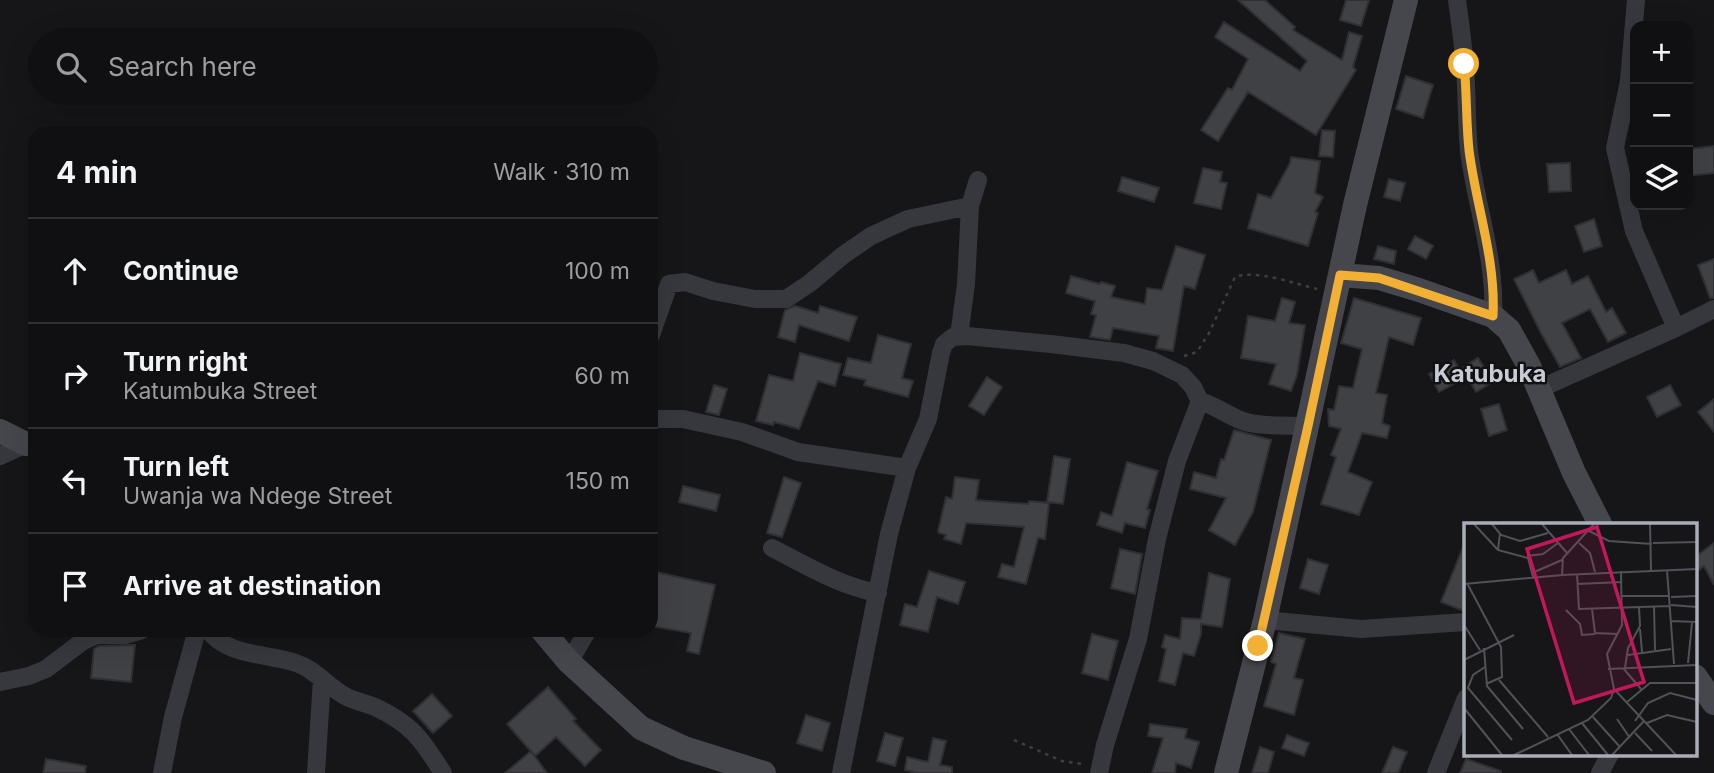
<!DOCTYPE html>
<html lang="en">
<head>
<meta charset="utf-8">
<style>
	:root { --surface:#101012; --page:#19191b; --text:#f1f3f6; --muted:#9c9d9f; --line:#303032 }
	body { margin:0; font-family:Inter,sans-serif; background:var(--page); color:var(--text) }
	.controls { position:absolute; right:21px; top:21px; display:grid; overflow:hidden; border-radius:14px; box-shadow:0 7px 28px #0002 }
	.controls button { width:63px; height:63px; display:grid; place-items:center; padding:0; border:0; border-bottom:2px solid var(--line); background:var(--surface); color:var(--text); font:35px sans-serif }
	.stop { position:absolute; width:21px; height:21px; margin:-16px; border:5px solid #f2b134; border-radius:50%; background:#fff }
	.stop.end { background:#f2b134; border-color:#fff; box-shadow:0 2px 7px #0008 }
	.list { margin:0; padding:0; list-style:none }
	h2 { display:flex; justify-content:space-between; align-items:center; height:91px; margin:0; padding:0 28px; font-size:30px }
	h2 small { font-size:23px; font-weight:400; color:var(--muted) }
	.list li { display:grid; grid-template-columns:46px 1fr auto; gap:21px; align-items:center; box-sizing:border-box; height:105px; padding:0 28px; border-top:2px solid var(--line) }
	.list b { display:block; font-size:26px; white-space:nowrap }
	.list p { margin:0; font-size:23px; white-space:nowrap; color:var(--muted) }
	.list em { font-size:23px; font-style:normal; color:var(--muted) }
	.icon { flex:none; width:38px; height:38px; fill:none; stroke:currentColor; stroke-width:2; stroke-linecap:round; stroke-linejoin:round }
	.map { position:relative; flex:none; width:1714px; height:773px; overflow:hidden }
	.search { position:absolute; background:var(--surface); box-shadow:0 7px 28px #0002; left:28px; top:28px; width:630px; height:77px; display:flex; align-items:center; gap:18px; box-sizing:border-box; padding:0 24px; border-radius:38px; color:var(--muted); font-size:26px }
	.panel { position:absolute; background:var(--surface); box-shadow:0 7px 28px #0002; left:28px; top:126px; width:630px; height:511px; border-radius:21px }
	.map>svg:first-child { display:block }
</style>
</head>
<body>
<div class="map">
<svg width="1714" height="773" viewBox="0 0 1714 773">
	<rect width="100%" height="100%" fill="#161618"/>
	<path fill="#404145" stroke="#303034" stroke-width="2" d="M1238 0H1265L1295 27 1293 30 1342 60 1349 32 1362 36 1353 67 1356 70 1316 135 1248 92 1218 141 1201 130 1228 88 1232 90 1248 59 1215 37 1224 22 1300 71 1307 61Z
		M1346 0H1369L1361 26 1340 20Z
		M1406 76 1433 85 1423 118 1396 109Z
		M1322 130 1335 131 1333 157 1319 156Z
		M1714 146V173L1688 176V149Z
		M1291 157 1320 161 1315 193 1323 197 1315 212 1318 213 1308 246 1248 228 1258 194 1271 198 1290 163Z
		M1570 163 1571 191 1549 192 1547 164Z
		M1203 168 1222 172 1220 182 1227 183 1221 209 1194 203Z
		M1122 177 1159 188 1154 202 1118 191Z
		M1389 179 1405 183 1400 201 1384 197Z
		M1594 219 1602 246 1584 252 1575 226Z
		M1415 236 1433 246 1426 259 1408 249Z
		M1176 246 1205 255 1195 289 1184 286 1173 351 1156 348 1159 336 1113 328 1110 340 1090 337 1096 315 1091 314 1095 301 1066 293 1071 276 1100 284 1101 282 1115 286 1111 297 1145 304 1147 288 1162 290Z
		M1378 246 1396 251 1394 264 1374 259Z
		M1714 259V298H1710L1698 265Z
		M1533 270 1539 283 1566 270 1572 284 1588 276 1606 312 1612 308 1626 333 1608 342 1590 309 1562 323 1581 358 1560 367 1541 333 1514 279Z
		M1282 298 1295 302 1289 323 1305 325 1297 375 1291 391 1269 384 1276 364 1241 358 1248 316 1275 321Z
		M1354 298 1421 318 1413 345 1389 337 1376 393 1387 395 1382 423 1390 426 1387 438 1362 433 1348 472 1372 482 1359 515 1321 504 1336 457 1331 455 1341 429 1329 426 1328 409 1334 410 1339 386 1353 388 1362 349 1341 343Z
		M795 306 818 313 820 306 857 317 849 341 799 325 795 342 778 337 785 310Z
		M878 335 911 344 902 378 913 381 908 397 864 385 866 380 843 375 848 358 871 363Z
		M800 353 841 364 835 386 818 381 799 429 774 422 773 425 756 421 769 375 793 381Z
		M1478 358 1493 382 1476 392 1462 368Z
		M1454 360 1464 378 1439 392 1429 374Z
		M987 377 1002 387 984 415 969 406Z
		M714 385 727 389 719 415 706 412Z
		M1670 385 1681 405 1657 417 1647 397Z
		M1714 399V432L1698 412Z
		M1499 404 1507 430 1489 436 1481 409Z
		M1234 430 1271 440 1253 512 1235 545 1209 530 1226 498 1190 489 1194 472 1216 478 1221 459 1224 460Z
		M1054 456 1070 459 1063 504 1047 502Z
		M1127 462 1158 471 1147 509 1150 510 1145 528 1125 523 1122 533 1097 525 1101 512 1112 516Z
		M784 477 801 483 782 537 767 533Z
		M955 477 979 480 976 500 1028 504 1029 501 1049 503 1045 539 1038 538 1026 584 998 577 1002 564 1014 567 1024 527 966 523 961 544 944 539 946 535 939 533 938 531 946 497 952 499Z
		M683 486 720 495 716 511 679 502Z
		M1465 542 1466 611H1464L1441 602Z
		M1714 543V585L1704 566 1695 573V557Z
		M1120 549 1142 554 1135 594 1111 588Z
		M1308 559 1328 565 1319 594 1300 588Z
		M651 571 715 585 699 654 687 651 691 633 651 626Z
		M929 571 965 582 958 604 937 597 928 632 900 625 905 604 917 607Z
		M1209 573 1230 579 1222 627 1201 624V634L1194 656 1183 653 1175 685 1159 681 1166 649 1162 647 1165 635 1180 639 1182 618 1201 619Z
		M1279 633 1305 639 1294 678 1303 680 1294 715 1264 706 1276 664 1271 662Z
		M1092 634 1118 641 1108 680 1082 673Z
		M132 645H135L131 682 91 678 94 649 99 646Z
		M548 687 576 719 573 721 601 750 585 766 556 737 535 756 507 724Z
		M432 694 452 716 433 733 413 711Z
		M806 715 830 723 822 751 797 743Z
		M1150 724 1187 729 1185 738 1199 742 1191 768 1176 763 1175 773H1152L1163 738 1148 736Z
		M885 733 903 738 895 766 877 761Z
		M1287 735 1309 743 1304 756 1282 748Z
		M933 738 946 741 940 765 952 767V773H918L905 770 907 757 928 762Z
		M1260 747 1274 752 1268 773H1252Z
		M1393 747 1407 752 1398 773H1382Z
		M531 751 547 773H505Z
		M46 759 86 766 85 773H43Z
		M1466 759 1501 771V773H1460Z"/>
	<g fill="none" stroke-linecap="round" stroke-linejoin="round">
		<path stroke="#3d3f44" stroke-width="2.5" stroke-dasharray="3.5 5" stroke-linecap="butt" d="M1184 356 1197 352 1209 333 1235 277C1255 269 1296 284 1317 289
			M1014 740 1062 761 1083 764"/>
		<path stroke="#37383d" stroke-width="18" d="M1457 0C1461 28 1465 57 1466 86 1467 108 1467 129 1469 151 1476 206 1496 259 1493 316
			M1636 0 1629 81 1615 148 1634 231 1676 328
			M651 335 669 284 685 282 713 291 755 299H786L810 283 842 256 871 236 908 219 970 206
			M959 336 966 284 970 206 978 180
			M1539 389 1676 328 1714 309
			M651 420 655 419H683L742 432 798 452 907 468
			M0 456 26 444
			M772 548C806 565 839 586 878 593
			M1265 620 1361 629 1466 622
			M208 630C228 657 267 653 296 663 315 669 328 687 345 696 354 701 365 703 375 707 412 724 422 740 443 773
			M569 662 588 630
			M0 682 29 676 46 669 83 641 97 635H125L142 630
			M162 773 173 717 197 630
			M316 773 322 679
			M841 773 889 534 907 468 928 419 941 353 944 344 953 337 967 336 1051 344 1124 353 1153 361 1182 375 1193 387 1200 401C1217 406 1229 417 1246 422 1262 427 1290 425 1308 426
			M1099 773 1105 745 1138 639 1157 539 1177 461 1200 401
			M1436 773 1466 698
			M1600 773 1610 754"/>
		<path stroke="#45474d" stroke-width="24" d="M1340 275 1379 278 1419 290 1493 316 1509 330 1529 366 1574 473 1600 524
			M0 431 26 444 35 442
			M542 630 569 662 641 728 684 748 764 773
			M1695 676 1714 703
			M1226 773 1265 620 1355 205 1406 0"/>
	</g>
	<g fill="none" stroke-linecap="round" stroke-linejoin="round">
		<path stroke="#f2b134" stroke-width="9" d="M1258 646 1308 426 1340 275 1379 278 1493 316C1496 259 1476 206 1469 150 1466 122 1467 93 1464 64"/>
	</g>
	<g text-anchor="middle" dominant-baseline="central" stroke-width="5" stroke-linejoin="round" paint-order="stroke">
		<g font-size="24" font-weight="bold" fill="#c9ccd4" stroke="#111113">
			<text x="1490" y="373">Katubuka</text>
		</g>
	</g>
	<g transform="translate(1464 523)">
		<rect width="233" height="233" fill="#161618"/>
		<path fill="none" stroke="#505258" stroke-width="2" d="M10 1 34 27M28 1 37 12 56 18 84 10M78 1 103 30M186 1 187 47M125 8 145 18 188 21M36 10 34 27 64 35 69 54M115 20 126 30 131 49M189 20 233 19M63 33 79 31 94 20M203 47 210 141M68 50 98 37M113 51 115 86 206 83M98 52 233 46M3 60 37 124 38 154 22 161M0 61 98 52 99 35 130 1M113 61 158 59M158 73H205M207 74 233 73M207 82 233 84M190 83 191 127M128 86 131 110 154 111M102 87 116 101 118 112 131 111M207 98 233 99M0 102 16 127M176 106 178 129M20 125 23 163 59 206M164 132 207 126M0 137 50 112M224 140 228 100M21 144 9 152 4 165 48 217M159 145 177 166M161 145 164 125 176 103 175 84M144 146 233 142M35 157 84 214M150 166 212 232M163 179 186 160H233M0 185 38 232M129 194 156 224M153 196 166 215M171 198 184 180 206 170 233 177M118 200 144 232M183 200 203 192 233 199M105 206 125 232M171 210 188 228M93 211 108 232M50 232 124 197 147 175 150 166 143 131 158 102 157 48M148 232 180 198"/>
		<path fill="#c2185b" fill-opacity="0.15" stroke="#c2185b" stroke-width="3.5" d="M133 4 180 159 110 180 63 26Z"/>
		<rect width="233" height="233" fill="none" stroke="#a8adb8" stroke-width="3.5"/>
	</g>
</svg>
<div class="controls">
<button>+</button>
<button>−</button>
<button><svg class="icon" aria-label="layers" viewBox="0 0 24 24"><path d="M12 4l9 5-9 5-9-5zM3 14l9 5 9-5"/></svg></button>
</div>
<div class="stop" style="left:1464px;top:64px"></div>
<div class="stop end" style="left:1258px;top:646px"></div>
<div class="search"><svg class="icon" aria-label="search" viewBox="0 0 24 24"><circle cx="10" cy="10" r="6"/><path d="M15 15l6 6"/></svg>Search here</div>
<section class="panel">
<h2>4 min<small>Walk · 310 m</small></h2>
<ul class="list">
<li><svg class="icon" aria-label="ahead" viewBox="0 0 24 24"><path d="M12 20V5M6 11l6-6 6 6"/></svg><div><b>Continue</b></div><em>100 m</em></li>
<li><svg class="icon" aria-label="right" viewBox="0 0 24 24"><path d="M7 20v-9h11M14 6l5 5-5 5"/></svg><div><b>Turn right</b><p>Katumbuka Street</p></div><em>60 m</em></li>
<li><svg class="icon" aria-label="left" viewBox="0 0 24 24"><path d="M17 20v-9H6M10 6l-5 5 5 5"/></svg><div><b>Turn left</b><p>Uwanja wa Ndege Street</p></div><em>150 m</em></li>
<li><svg class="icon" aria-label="arrive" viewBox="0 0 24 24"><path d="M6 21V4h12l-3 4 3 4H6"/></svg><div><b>Arrive at destination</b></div></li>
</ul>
</section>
</div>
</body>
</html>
